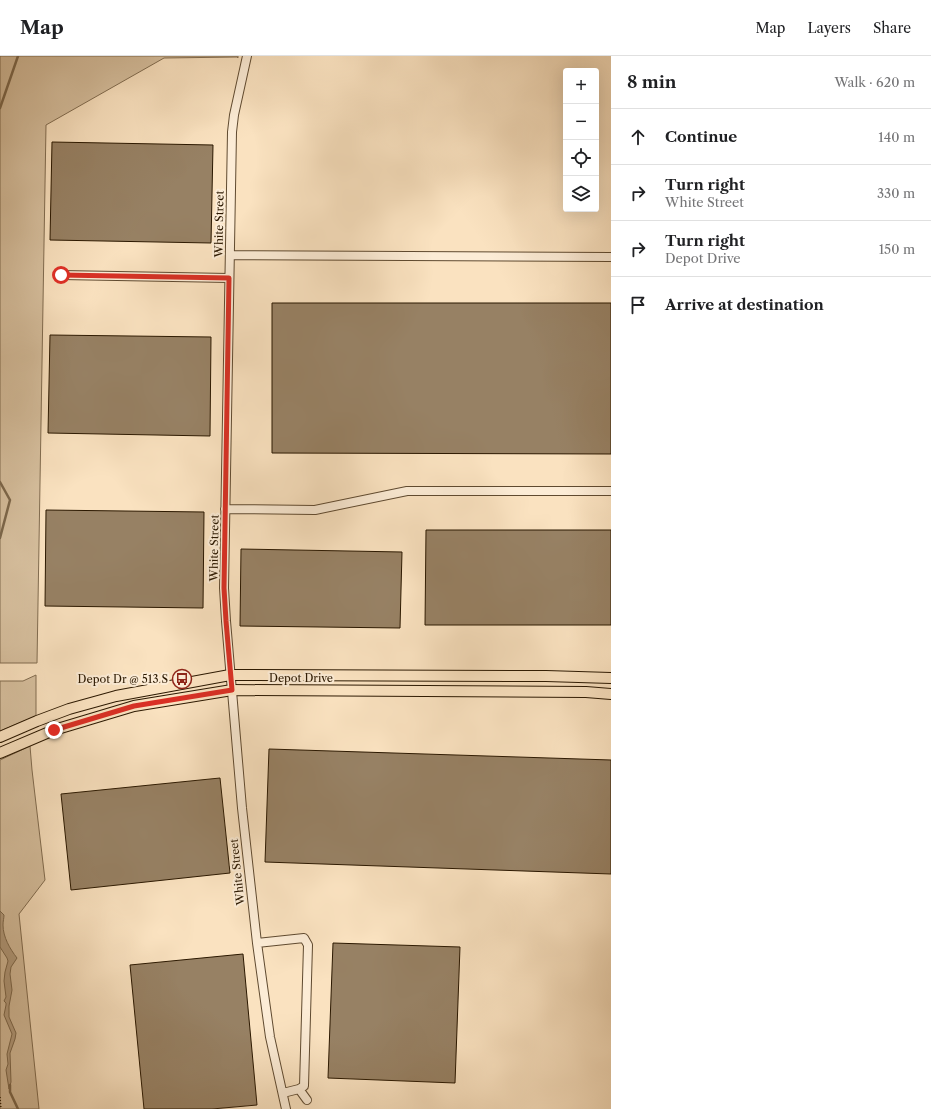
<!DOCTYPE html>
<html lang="en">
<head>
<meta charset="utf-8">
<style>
	:root { --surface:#fff; --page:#f6f6f6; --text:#202124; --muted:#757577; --line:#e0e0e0 }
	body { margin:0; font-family:"Libre Caslon Text",serif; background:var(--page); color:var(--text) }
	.controls { position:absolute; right:12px; top:12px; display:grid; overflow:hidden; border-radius:4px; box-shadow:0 4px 16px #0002 }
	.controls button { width:36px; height:36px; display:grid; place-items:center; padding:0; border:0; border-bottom:1px solid var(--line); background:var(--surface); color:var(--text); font:20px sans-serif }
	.stop { position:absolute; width:12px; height:12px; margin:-9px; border:3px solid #d93025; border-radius:50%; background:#fff }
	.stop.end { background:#d93025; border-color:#fff; box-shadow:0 1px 4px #0008 }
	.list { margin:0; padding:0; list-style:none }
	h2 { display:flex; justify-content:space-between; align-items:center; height:52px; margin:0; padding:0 16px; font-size:17px }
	h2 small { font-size:13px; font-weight:400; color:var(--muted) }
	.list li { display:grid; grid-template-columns:26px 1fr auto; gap:12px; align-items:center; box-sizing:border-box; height:56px; padding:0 16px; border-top:1px solid var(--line) }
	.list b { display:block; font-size:15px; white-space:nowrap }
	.list p { margin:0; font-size:13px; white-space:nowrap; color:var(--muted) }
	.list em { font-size:13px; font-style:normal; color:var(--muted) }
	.icon { flex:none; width:22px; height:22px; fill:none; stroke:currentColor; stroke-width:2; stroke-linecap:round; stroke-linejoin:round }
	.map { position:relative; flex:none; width:611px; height:1053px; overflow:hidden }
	header { display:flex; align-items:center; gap:24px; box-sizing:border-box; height:56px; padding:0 20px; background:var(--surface); border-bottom:1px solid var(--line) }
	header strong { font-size:19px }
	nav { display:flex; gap:22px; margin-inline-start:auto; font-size:14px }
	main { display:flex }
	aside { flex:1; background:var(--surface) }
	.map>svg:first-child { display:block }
</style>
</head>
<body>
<header>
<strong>Map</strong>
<nav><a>Map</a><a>Layers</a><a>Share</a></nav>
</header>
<main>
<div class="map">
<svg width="611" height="1053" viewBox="0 0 611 1053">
	<rect width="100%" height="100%" fill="#fae2c0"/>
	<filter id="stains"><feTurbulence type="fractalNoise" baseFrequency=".005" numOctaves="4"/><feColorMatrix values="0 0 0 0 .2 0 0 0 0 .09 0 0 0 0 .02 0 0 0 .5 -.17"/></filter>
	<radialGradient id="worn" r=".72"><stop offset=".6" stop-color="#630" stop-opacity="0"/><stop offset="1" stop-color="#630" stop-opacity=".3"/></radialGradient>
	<path fill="#d7c09f" stroke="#816c50" d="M0 0H238V2L237 1 164 2 46 69 37 607H0Z
		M36 619V660L0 675V625H23Z
		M30 690 32 714 45 824 19 858 39 1053H0V704Z"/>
	<path fill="#b49d7f" stroke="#7d684c" d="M0 855 4 859C4 862 3 865 3 869 3 881 10 893 17 902L11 911 10 918 12 934 9 950V961L16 977 15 983 10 997 11 1026 9 1033 6 1014 8 1008 7 998 12 978 4 959 6 949V947L4 945 6 941 4 925 5 916 8 905 7 902 0 891Z"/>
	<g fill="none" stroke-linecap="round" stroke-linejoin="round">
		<path stroke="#7d684c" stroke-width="2.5" d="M0 52 18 0
			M0 426 10 444 0 482
			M10 1029V1036L18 1053"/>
	</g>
	<path fill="#978164" stroke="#2b1800" d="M52 86 213 89 211 187 50 184Z
		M272 247H611V398L272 397Z
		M50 279 211 281 210 380 48 377Z
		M46 454 204 456 203 552 45 550Z
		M426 474H611V569H425Z
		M241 493 402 496 400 572 240 570Z
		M269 693 611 704V818L265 806Z
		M220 722 230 817 71 834 61 738Z
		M333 887 460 891 455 1027 328 1022Z
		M243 898 257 1049 212 1053H144L130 909Z"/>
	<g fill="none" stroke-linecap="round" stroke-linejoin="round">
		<defs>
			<path id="minor" d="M247 0 234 59 232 76 224 532 226 565 242 752 257 887 270 981 286 1053
				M230 199 611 201
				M61 219 229 222
				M225 453 315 454 407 435H611
				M257 887 304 882 308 889 304 1030 299 1033 283 1037
				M299 1033 307 1044"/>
			<path id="major" d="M0 681 37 665 69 653 116 640 230 619 546 620 611 622
				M0 697 54 674 134 650 232 634 586 636 611 638"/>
		</defs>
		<use href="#minor" stroke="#5f4a30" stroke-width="10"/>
		<use href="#major" stroke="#2b1800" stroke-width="12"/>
		<path stroke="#2b1800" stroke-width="1.5" stroke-dasharray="1 2" stroke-linecap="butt" d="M0 1041 1 1053"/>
		<use href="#minor" stroke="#fcecd6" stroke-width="8"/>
		<use href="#major" stroke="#fae2c0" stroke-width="10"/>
	</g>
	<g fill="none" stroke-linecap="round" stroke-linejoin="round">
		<path stroke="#d93025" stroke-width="5" d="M54 674 134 650 232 634 226 565 224 532 229 222 61 219"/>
	</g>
	<defs>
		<symbol id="bus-ring" viewBox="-11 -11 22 22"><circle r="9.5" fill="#fcecd6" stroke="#8f2418" stroke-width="1.5"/><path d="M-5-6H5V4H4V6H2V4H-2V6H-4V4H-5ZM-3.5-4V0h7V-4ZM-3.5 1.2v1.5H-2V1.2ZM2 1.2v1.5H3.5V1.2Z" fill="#8f2418"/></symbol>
	</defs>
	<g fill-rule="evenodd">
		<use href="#bus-ring" x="171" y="612" width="22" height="22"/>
	</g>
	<g text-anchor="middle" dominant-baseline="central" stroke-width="4" stroke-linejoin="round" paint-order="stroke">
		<g font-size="11" fill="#2b1800" stroke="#fcecd6">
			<text transform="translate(219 168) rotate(-89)">White Street</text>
			<text transform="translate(214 492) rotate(-89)">White Street</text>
			<text x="301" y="622">Depot Drive</text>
			<text transform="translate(237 816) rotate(-96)">White Street</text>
		</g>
		<g font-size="11" fill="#2b1800" stroke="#fcecd6" text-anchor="end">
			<text x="168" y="623">Depot Dr @ 513 S</text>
		</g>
	</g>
	<rect width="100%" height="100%" filter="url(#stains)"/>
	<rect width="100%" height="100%" fill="url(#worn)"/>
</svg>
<div class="controls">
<button>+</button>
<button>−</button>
<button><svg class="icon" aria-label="locate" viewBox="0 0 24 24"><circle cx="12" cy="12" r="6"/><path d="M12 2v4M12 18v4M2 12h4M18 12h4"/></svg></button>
<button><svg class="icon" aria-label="layers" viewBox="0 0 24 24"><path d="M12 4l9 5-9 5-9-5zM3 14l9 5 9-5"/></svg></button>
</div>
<div class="stop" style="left:61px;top:219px"></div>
<div class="stop end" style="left:54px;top:674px"></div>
</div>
<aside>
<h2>8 min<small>Walk · 620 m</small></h2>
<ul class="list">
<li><svg class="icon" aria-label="ahead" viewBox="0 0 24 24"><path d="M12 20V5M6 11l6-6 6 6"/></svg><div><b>Continue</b></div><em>140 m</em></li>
<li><svg class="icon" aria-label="right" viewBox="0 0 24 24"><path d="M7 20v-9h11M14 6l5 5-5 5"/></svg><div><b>Turn right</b><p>White Street</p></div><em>330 m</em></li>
<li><svg class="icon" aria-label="right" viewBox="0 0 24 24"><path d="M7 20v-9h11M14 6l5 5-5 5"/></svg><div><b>Turn right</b><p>Depot Drive</p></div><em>150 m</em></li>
<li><svg class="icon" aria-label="arrive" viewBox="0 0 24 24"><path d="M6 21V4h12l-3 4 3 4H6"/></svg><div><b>Arrive at destination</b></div></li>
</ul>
</aside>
</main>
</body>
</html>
